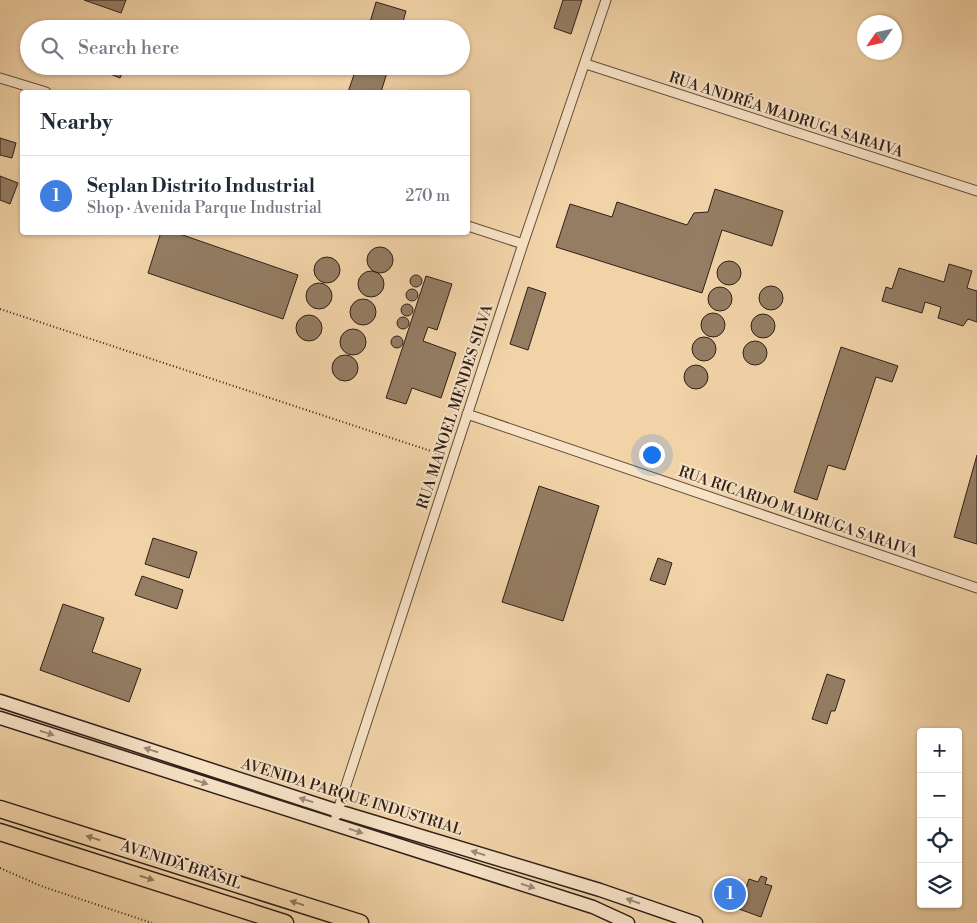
<!DOCTYPE html>
<html lang="en">
<head>
<meta charset="utf-8">
<style>
	:root { --surface:#fff; --page:#f2f2f3; --text:#1f2937; --muted:#747a83; --line:#e0e1e3; --accent:#8f2418 }
	body { margin:0; font-family:"Libre Bodoni",serif; background:var(--page); color:var(--text) }
	.controls { position:absolute; right:15px; bottom:15px; display:grid; overflow:hidden; border-radius:5px; box-shadow:0 1px 4px #0004 }
	.controls button { width:45px; height:45px; display:grid; place-items:center; padding:0; border:0; border-bottom:1px solid var(--line); background:var(--surface); color:var(--text); font:25px sans-serif }
	.compass { position:absolute; left:857px; top:15px; width:45px; height:45px; border-radius:50%; background:var(--surface); box-shadow:0 1px 4px #0004; rotate:236deg }
	.you { position:absolute; left:651px; top:454px; width:18px; height:18px; margin:-12px; border:4px solid #fff; border-radius:50%; background:#1a73e8; box-shadow:0 0 0 8px #1a73e833 }
	.badge { display:grid; place-items:center; width:32px; height:32px; border-radius:50%; background:var(--accent); color:#fff; font-size:16px; font-weight:700 }
	.pin { position:absolute; translate:-50% -50%; border:2px solid #fff; box-shadow:0 1px 5px #0006 }
	.list { margin:0; padding:0; list-style:none }
	h2 { display:flex; justify-content:space-between; align-items:center; height:65px; margin:0; padding:0 20px; font-size:21px }
	h2 small { font-size:16px; font-weight:400; color:var(--muted) }
	.list li { display:grid; grid-template-columns:32px 1fr auto; gap:15px; align-items:center; box-sizing:border-box; height:80px; padding:0 20px; border-top:1px solid var(--line) }
	.list b { display:block; font-size:19px; white-space:nowrap }
	.list p { margin:0; font-size:16px; white-space:nowrap; color:var(--muted) }
	.list em { font-size:16px; font-style:normal; color:var(--muted) }
	.icon { flex:none; width:28px; height:28px; fill:none; stroke:currentColor; stroke-width:2; stroke-linecap:round; stroke-linejoin:round }
	.map { position:relative; flex:none; width:977px; height:923px; overflow:hidden }
	.search { position:absolute; background:var(--surface); box-shadow:0 1px 4px #0004; left:20px; top:20px; width:450px; height:55px; display:flex; align-items:center; gap:12px; box-sizing:border-box; padding:0 18px; border-radius:28px; color:var(--muted); font-size:19px }
	.panel { position:absolute; background:var(--surface); box-shadow:0 1px 4px #0004; left:20px; top:90px; width:450px; height:145px; border-radius:5px }
	.map>svg:first-child { display:block }
</style>
</head>
<body>
<div class="map">
<svg width="977" height="923" viewBox="0 0 977 923">
	<rect width="100%" height="100%" fill="#f2d3a8"/>
	<filter id="stains"><feTurbulence type="fractalNoise" baseFrequency=".004" numOctaves="4"/><feColorMatrix values="0 0 0 0 .2 0 0 0 0 .09 0 0 0 0 .02 0 0 0 .5 -.17"/></filter>
	<radialGradient id="worn" r=".72"><stop offset=".6" stop-color="#630" stop-opacity="0"/><stop offset="1" stop-color="#630" stop-opacity=".3"/></radialGradient>
	<path fill="#947d63" stroke="#2f2019" d="M84 0H126L121 13Z
		M563 0H582L571 34 554 28Z
		M376 2 406 11 401 29H368Z
		M91 66H125L120 78Z
		M357 66H389L381 92H348Z
		M0 138 16 143 12 158 0 155Z
		M0 176 18 183 10 204 0 200Z
		M715 189 783 211 772 246 722 230 702 293 556 247 570 204 612 217 617 202 687 225 694 213 708 212Z
		M161 232H174L298 275 283 319 148 273Z
		M367 260a13 13 0 1 1 26 0a13 13 0 1 1-26 0Z
		M314 270a13 13 0 1 1 26 0a13 13 0 1 1-26 0Z
		M717 273a12 12 0 1 1 24 0a12 12 0 1 1-24 0Z
		M949 264 972 271 967 288 977 291V322L968 319 963 326 938 318 941 307 925 302 922 313 882 301 886 287 892 289 899 268 944 282Z
		M358 284a13 13 0 1 1 26 0a13 13 0 1 1-26 0Z
		M410 281a6 6 0 1 1 12 0a6 6 0 1 1-12 0Z
		M426 276 452 284 437 330 428 327 423 341 456 353 441 398 412 388 406 404 386 398Z
		M306 296a13 13 0 1 1 26 0a13 13 0 1 1-26 0Z
		M759 298a12 12 0 1 1 24 0a12 12 0 1 1-24 0Z
		M528 287 546 293 528 350 510 344Z
		M708 299a12 12 0 1 1 24 0a12 12 0 1 1-24 0Z
		M406 295a6 6 0 1 1 12 0a6 6 0 1 1-12 0Z
		M350 312a13 13 0 1 1 26 0a13 13 0 1 1-26 0Z
		M401 310a6 6 0 1 1 12 0a6 6 0 1 1-12 0Z
		M701 325a12 12 0 1 1 24 0a12 12 0 1 1-24 0Z
		M751 326a12 12 0 1 1 24 0a12 12 0 1 1-24 0Z
		M296 328a13 13 0 1 1 26 0a13 13 0 1 1-26 0Z
		M397 323a6 6 0 1 1 12 0a6 6 0 1 1-12 0Z
		M340 342a13 13 0 1 1 26 0a13 13 0 1 1-26 0Z
		M391 342a6 6 0 1 1 12 0a6 6 0 1 1-12 0Z
		M692 349a12 12 0 1 1 24 0a12 12 0 1 1-24 0Z
		M743 353a12 12 0 1 1 24 0a12 12 0 1 1-24 0Z
		M841 347 898 366 892 382 876 377 845 470 828 465 817 500 794 492Z
		M332 368a13 13 0 1 1 26 0a13 13 0 1 1-26 0Z
		M684 377a12 12 0 1 1 24 0a12 12 0 1 1-24 0Z
		M977 455V544L954 537Z
		M539 486 599 506 563 621 502 602Z
		M153 538 197 552 189 578 145 564Z
		M658 558 672 563 665 585 650 580Z
		M142 576 183 590 177 609 135 595Z
		M63 604 104 618 92 652 141 669 129 702 40 670Z
		M827 674 845 680 835 711H831L827 724 812 719Z
		M761 876 767 878 765 884 772 886 761 917 739 909 749 879 758 882Z"/>
	<g fill="none" stroke-linecap="round" stroke-linejoin="round">
		<defs>
			<path id="street" d="M586 64 977 191
				M0 78 46 92
				M468 226 523 244
				M467 414 977 588
				M336 816 523 244 606 0"/>
			<path id="secondary" d="M0 701 338 811 600 890 696 923
				M0 718 593 907 628 923"/>
			<path id="highway" d="M0 809 360 923
				M0 832 285 923"/>
		</defs>
		<use href="#street" stroke="#604d3d" stroke-width="11"/>
		<use href="#secondary" stroke="#2f2019" stroke-width="15"/>
		<use href="#highway" stroke="#2f2019" stroke-width="19"/>
		<path stroke="#2f2019" stroke-width="2" stroke-dasharray="1 2.5" stroke-linecap="butt" d="M0 309 443 455
			M0 868 41 886 152 923"/>
		<use href="#street" stroke="#f7e2c6" stroke-width="9"/>
		<use href="#secondary" stroke="#f7e2c6" stroke-width="12"/>
		<use href="#highway" stroke="#f2d3a8" stroke-width="16"/>
	</g>
	<defs><path id="oneway-solid" d="M-6-.8H1V-3.2L6.5 0L1 3.2V.8H-6Z" transform="scale(1.25)"/></defs>
	<g fill="#9d8b78">
		<use href="#oneway-solid" transform="translate(47 733) rotate(17)"/>
		<use href="#oneway-solid" transform="translate(151 750) rotate(-162)"/>
		<use href="#oneway-solid" transform="translate(201 782) rotate(18)"/>
		<use href="#oneway-solid" transform="translate(306 800) rotate(-162)"/>
		<use href="#oneway-solid" transform="translate(356 831) rotate(18)"/>
		<use href="#oneway-solid" transform="translate(478 853) rotate(-163)"/>
		<use href="#oneway-solid" transform="translate(528 886) rotate(18)"/>
		<use href="#oneway-solid" transform="translate(633 901) rotate(-161)"/>
	</g>
	<g fill="#907a60">
		<use href="#oneway-solid" transform="translate(93 838) rotate(-163)"/>
		<use href="#oneway-solid" transform="translate(147 878) rotate(17)"/>
		<use href="#oneway-solid" transform="translate(297 903) rotate(-162)"/>
	</g>
	<g text-anchor="middle" dominant-baseline="central" stroke-width="4" stroke-linejoin="round" paint-order="stroke">
		<g font-size="15" fill="#2f2019" stroke="#f7e2c6">
			<text transform="translate(786 115) rotate(18)">RUA ANDRÉA MADRUGA SARAIVA</text>
			<text transform="translate(455 407) rotate(-72)">RUA MANOEL MENDES SILVA</text>
			<text transform="translate(798 512) rotate(19)">RUA RICARDO MADRUGA SARAIVA</text>
			<text transform="translate(352 797) rotate(17)">AVENIDA PARQUE INDUSTRIAL</text>
			<text transform="translate(181 865) rotate(18)">AVENIDA BRASIL</text>
		</g>
	</g>
	<rect width="100%" height="100%" filter="url(#stains)"/>
	<rect width="100%" height="100%" fill="url(#worn)"/>
</svg>
<div class="controls">
<button>+</button>
<button>−</button>
<button><svg class="icon" aria-label="locate" viewBox="0 0 24 24"><circle cx="12" cy="12" r="6"/><path d="M12 2v4M12 18v4M2 12h4M18 12h4"/></svg></button>
<button><svg class="icon" aria-label="layers" viewBox="0 0 24 24"><path d="M12 4l9 5-9 5-9-5zM3 14l9 5 9-5"/></svg></button>
</div>
<svg class="compass" viewBox="-18 -18 36 36"><path d="M0-13l5 13h-10z" fill="#e53935"/><path d="M0 13l5-13h-10z" fill="#747a83"/></svg>
<div class="you"></div>
<div class="pin badge" style="left:730px;top:894px;background:#3f7fe0">1</div>
<div class="search"><svg class="icon" aria-label="search" viewBox="0 0 24 24"><circle cx="10" cy="10" r="6"/><path d="M15 15l6 6"/></svg>Search here</div>
<section class="panel">
<h2>Nearby<small></small></h2>
<ul class="list">
<li><span class="badge" style="background:#3f7fe0">1</span><div><b>Seplan Distrito Industrial</b><p>Shop · Avenida Parque Industrial</p></div><em>270 m</em></li>
</ul>
</section>
</div>
</body>
</html>
